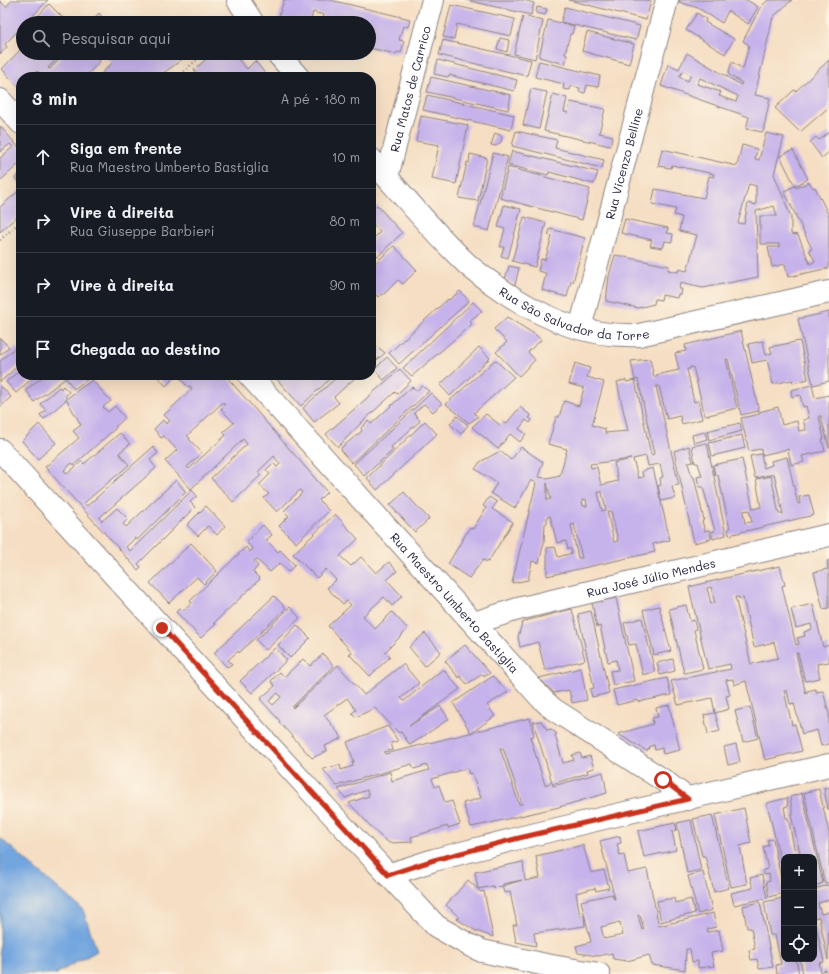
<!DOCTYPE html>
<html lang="pt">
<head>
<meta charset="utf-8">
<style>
	:root { --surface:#171b24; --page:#20242c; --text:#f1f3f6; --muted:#9ea1a6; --line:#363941 }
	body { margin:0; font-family:Mali,sans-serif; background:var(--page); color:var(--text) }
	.controls { position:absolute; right:12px; bottom:12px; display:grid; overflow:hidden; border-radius:8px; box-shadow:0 4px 16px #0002 }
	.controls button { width:36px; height:36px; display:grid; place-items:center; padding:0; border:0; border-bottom:1px solid var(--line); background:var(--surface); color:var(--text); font:20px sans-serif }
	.stop { position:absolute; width:12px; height:12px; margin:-9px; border:3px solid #c8321e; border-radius:50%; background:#fff }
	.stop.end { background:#c8321e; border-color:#fff; box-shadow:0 1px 4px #0008 }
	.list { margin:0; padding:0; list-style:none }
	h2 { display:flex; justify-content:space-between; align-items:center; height:52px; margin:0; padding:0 16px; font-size:17px }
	h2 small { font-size:13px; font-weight:400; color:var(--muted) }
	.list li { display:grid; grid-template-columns:26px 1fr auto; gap:12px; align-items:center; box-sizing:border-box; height:64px; padding:0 16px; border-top:1px solid var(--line) }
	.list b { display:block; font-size:15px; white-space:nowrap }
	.list p { margin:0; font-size:13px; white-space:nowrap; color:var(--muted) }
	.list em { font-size:13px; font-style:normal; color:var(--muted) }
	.icon { flex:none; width:22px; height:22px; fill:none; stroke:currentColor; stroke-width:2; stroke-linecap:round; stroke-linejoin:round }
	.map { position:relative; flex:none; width:829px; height:974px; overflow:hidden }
	.search { position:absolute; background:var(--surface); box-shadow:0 4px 16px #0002; left:16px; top:16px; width:360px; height:44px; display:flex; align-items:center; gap:10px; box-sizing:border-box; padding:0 14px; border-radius:22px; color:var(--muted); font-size:15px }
	.panel { position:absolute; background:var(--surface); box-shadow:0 4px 16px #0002; left:16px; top:72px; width:360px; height:308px; border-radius:16px }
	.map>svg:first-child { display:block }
</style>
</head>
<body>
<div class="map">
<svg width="829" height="974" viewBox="0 0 829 974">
	<rect width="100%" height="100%" fill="#fcf5e5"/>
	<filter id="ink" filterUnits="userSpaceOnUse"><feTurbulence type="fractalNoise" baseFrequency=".025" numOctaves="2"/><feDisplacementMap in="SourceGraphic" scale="8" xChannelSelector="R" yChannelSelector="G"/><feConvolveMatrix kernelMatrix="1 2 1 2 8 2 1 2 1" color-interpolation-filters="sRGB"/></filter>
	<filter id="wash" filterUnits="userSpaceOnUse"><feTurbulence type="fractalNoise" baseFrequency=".012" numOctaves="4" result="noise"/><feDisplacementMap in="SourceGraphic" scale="16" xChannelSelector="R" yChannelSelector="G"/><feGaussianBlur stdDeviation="0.9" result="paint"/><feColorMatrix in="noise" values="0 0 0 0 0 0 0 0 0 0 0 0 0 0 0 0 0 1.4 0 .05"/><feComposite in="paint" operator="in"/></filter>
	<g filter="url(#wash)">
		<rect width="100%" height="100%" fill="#f5dec3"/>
		<path fill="#73a6df" stroke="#4a648d" d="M0 838 83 910 97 951 57 973 58 974H0Z"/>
		<g id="blocks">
			<path fill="#c6b3eb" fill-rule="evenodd" d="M12 0H48L26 23H23V26L5 44 7 47 0 54V1L6 7Z
				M284 0H330L410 19 408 27 403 26 399 40 404 41 401 53 397 52 396 54 369 48V23H322L324 15 313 12 310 23H287L288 22 278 19Z
				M466 0H523L534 3 531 15Z
				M569 0H646L651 1 646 20Z
				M680 0H747L758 7 748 24 728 11 722 23 698 8 679 2Z
				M768 0H792L773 17 755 95 770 98 763 132 746 129 749 117 661 86 668 64 679 69 687 53 741 85 742 83 728 74 732 62 743 69 749 45 743 41 760 8ZM683 71 691 75 688 81 679 77ZM700 78 738 96 736 102 719 96 721 92 697 84Z
				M49 4 68 23H43L37 17Z
				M451 5 515 19 511 36 457 24 454 39 443 37Z
				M537 7 547 9 545 15 536 13Z
				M565 7 640 26 636 40 561 22Z
				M99 13 106 23H90Z
				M697 13 706 19 705 22 734 39 725 54 686 30Z
				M523 16 543 21 535 59 514 54Z
				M548 20 574 26 572 34H570L565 54 567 55 565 64 539 57Z
				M587 32 634 44 629 64 582 51Z
				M500 38 509 40 507 52 497 49Z
				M443 40 531 60 527 76 439 55Z
				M23 47V53H62L48 68 50 69 65 53H92L100 61 85 77H39L42 75 37 71 31 77H21V90L2 69Z
				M105 53H150L154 58 158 54 157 53H181L184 58 158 77H98L112 63 108 59 109 57Z
				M213 53H241L236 57 247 69 255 61 268 77H200L194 70Z
				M438 60 517 80 514 91 449 75 448 77 434 74Z
				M829 60V107L800 132 775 108 794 90 796 91Z
				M539 61 600 76 598 87 587 85 585 93 579 92 580 88 571 86 570 90 563 89 564 84 535 77Z
				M431 77 511 95 508 110 427 92Z
				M531 89 547 92 539 129 523 125Z
				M553 94 567 98 564 112 568 113 570 102 605 109 599 133 613 136 610 146 544 131Z
				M427 95 514 115 511 130 423 110Z
				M421 116 468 125 456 184 432 179 439 145 416 141Z
				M0 126 21 150V162L0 181V158L13 147 10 144 0 152Z
				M516 131 557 140 555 148 604 160 602 168 512 146Z
				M829 132V152L822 158 810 142 816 137 819 140Z
				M495 133 502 136 501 142 496 146 491 145Z
				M766 133 784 137 774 174 791 217V234L798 235 810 264 815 261 809 250 812 249 784 191 795 186 796 188 809 182 813 188 815 187 829 216V268L788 277 785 264 772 267 768 247H779V244H760V216H777L774 206 756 211 758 277 703 288 680 283 679 289H682L681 295 678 294 677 298 662 295 661 300 655 299 654 304 638 308 606 301 609 276 615 255 669 266 668 270 678 272 679 269 687 271 697 235 679 231 682 217 674 215 676 209 652 204 655 189 704 198 709 176 713 177 714 174 672 165 671 168 658 166 662 149 737 166 742 145 757 149 755 159 759 160ZM749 184 756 186V205L748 203 744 224 738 223Z
				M793 150 808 179 795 186 780 156Z
				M512 151 598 172 594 184 549 172 548 175 508 165Z
				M493 153 508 157 489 231 474 227Z
				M470 154 487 158 478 201 459 198 467 162 469 163Z
				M508 167 590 189 582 220 500 198Z
				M21 173V183L20 182 19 183 15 178Z
				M21 189V213L0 232V207Z
				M377 205 402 233 378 256 371 249V241L380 232 372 223 371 224V211Z
				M504 205 521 209 508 258 501 256 504 247H500L505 229 498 227Z
				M524 217 546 223 535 267 512 261Z
				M625 219 668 228 667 233 673 234 672 242 665 241 663 248 650 246 652 240 621 233Z
				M550 229 585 238 573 282 571 281 567 297 542 290 546 273 538 271 541 259 545 260 552 236 548 235Z
				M394 246 417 270 403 284 398 280 383 295 382 294 378 297 371 290V267Z
				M509 266 519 268 515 285 505 279Z
				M460 291 469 301 399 364 389 353 448 299 449 300Z
				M473 302 482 311 469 321 472 324 412 376 403 368Z
				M829 312V381L813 385 798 319Z
				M507 317 536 335 541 340 528 352 535 360 519 376 496 352 507 342 494 329Z
				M741 331 759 411 741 415 728 359H726L737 408 705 416 693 367H690V369H687L694 402 698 401 702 419 682 424 680 416 667 419 659 386H656L679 485 672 486 675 498 661 501 658 486 661 485 660 478 663 477 660 464 648 466 646 456 633 459 638 478 643 477 642 471 653 468 670 540 653 544 655 552 547 576V548L555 547 558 557 572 553 571 549H568L566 541 557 543 550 516 547 517V523L545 524 544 542 539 563 532 561 528 580 512 583 536 483 531 480 515 508 491 493 497 483 475 469 480 462 500 451 511 460 521 447 543 462 538 477 547 478 560 475 567 449 548 444 556 417H559L564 401 579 406 584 388 569 384 575 363 590 368 587 377 604 382 592 425 605 429V433L628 431 617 382 626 380 627 382 635 380 651 455 654 454 638 379 635 380 631 361 650 359 654 377H657L656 375 679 370 675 353 686 351 685 345ZM631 459 614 463 618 481 601 485 597 467 591 468 590 464ZM547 483 551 499 547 500ZM598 492H602L606 510 602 511ZM586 499 587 506H583L582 500ZM607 511H611L618 541 614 542ZM574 524 582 558H578L571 525Z
				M0 338 9 347 0 355Z
				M763 341 766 355 772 353 770 347 800 341 808 379 793 383 792 380 773 384 767 360 752 363 748 344Z
				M373 343 385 353 371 365V345Z
				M16 347 21 352V363L0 382V361Z
				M479 347 490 358 450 396 440 385Z
				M387 357 397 368 384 380 374 370Z
				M495 360 514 377 474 413 478 417 469 423 446 404Z
				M21 369V375H36L16 393 6 382Z
				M400 369 411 381 397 394 395 392 361 423 338 447 326 434Z
				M40 375H84L88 379 74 389 66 378 34 402 26 390 42 377Z
				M156 375H225L327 492 319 500 329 511 296 543 279 526 289 516 284 511 302 493 300 490 277 512 264 498 269 494 259 485 270 474 266 470 273 463 277 467 280 464 274 456 258 472 261 475 233 502 211 478 247 444 243 439 191 489 165 461 177 450 164 436 161 438 154 429 163 420 166 424 170 421 164 415 192 389 190 386 188 387 177 375 166 386ZM223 402 225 405 221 409 234 423 223 432 226 435 189 469 187 467 202 453 189 439 190 438 187 436Z
				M273 375H334L301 406Z
				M339 375H358L334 397 339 403 314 422 303 408Z
				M92 380 111 401 103 407 108 412 115 406 125 418 115 427 116 428 74 465 72 463 64 470 67 474 82 461 84 464 120 433 130 444 119 453 129 465 84 503 87 506 153 447 158 453 150 460 156 468 99 518 102 521 117 508 128 519 123 524 126 527 176 480 186 492 137 540 135 538 126 547 130 551 192 490 197 496 190 502 195 507 138 564 141 567 138 570 45 467 79 438 73 431 81 425 66 399Z
				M0 385 11 397 0 407Z
				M812 385 815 398 829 395V448L821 416H819L824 439H822L825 451 802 456 804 462 791 465 788 449 762 455 761 449 749 451 741 418 760 414 759 412 778 407 782 425 797 421 799 431 806 430 803 420 809 418 806 406 803 407 800 395 792 397 791 390Z
				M63 386 69 392 65 397 67 399 44 419 40 415 46 410 40 404 59 387 61 389Z
				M422 386 429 391 352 463 342 452 341 448 362 431 361 428 368 421 371 424 412 387 416 391Z
				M431 393 442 404 433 412 424 404 414 413 420 421 391 447 393 450 364 476 354 464Z
				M520 407 531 416 529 418 532 420 530 423 526 420 519 429 526 434 520 442 510 434 498 449 472 427 486 414 500 425 503 422 506 424Z
				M457 416 468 425 461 434 450 424Z
				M425 421 437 434 377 490 367 478Z
				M740 423 742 431 709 440 707 431Z
				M39 424 56 443 38 459 22 441Z
				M705 432 707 439 694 443 692 435Z
				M742 435 745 448 712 456 709 443Z
				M707 443 726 535 713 539 711 532 715 531 703 487H699L697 477 702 476 698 463H695L692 446Z
				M689 446 693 462 688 463 692 477H694L704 520 702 521 705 531 709 530 711 539 694 543 674 451Z
				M761 454 764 468 772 465 771 461 787 457 798 504H800L799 497 809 495 814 515 729 535 728 530 730 529 718 475H715L713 465 742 459 753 509 761 507 756 479 771 476 779 514H783L774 474 755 478 750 456ZM749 510 752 522 745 523 743 511Z
				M404 492 429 519 415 532 390 505Z
				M489 497 497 502 492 509 513 522 488 562 483 560 469 578 448 564 470 527 473 529 486 508 483 506Z
				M206 506 225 526 217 535 208 526 198 536 187 525Z
				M335 514 358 539 340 556 351 566 361 557 376 573 389 562 397 571 387 580 402 596 392 606 384 597 363 616 375 629 392 612 408 629 385 652 390 657 370 676 349 654 352 652 328 626 351 605 347 601 343 604 327 588 336 580 326 569 317 578 293 554Z
				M263 525 272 535 266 540 278 552 280 550 295 565 288 572 280 563 270 572 256 559 254 561 258 566 253 572 260 579 214 623 216 624 201 638 176 612 180 608 183 611 192 603 190 601 246 547 250 552 253 549 246 542Z
				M191 543 217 571 204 584 197 577 169 603 150 583Z
				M829 560V608L823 609 814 572 828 569 827 561Z
				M780 566 785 585 782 586 796 645 799 644 797 638 805 636 804 632 812 629 811 624 796 628 791 609 813 604 823 647 829 645V662L817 664 820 678 805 681 798 653H796L806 694 808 693 807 691 816 689V692L823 691 829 714V744L821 746 817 730 802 734 794 703 790 704 787 691H784L792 725 795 724 802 751 765 760 746 681 734 685 733 679 726 680 730 695 726 696 729 709 715 713 720 731 708 734 704 715 715 713 712 698 678 705 671 681 731 669 730 664 708 669 689 587 734 576ZM711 587 715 603 711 604 707 588ZM735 597H739V599L743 598 754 647 774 642 778 658 751 664Z
				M274 596 286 608 239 653 238 651 228 660 232 664 227 667 214 653Z
				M616 598 634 681 613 685 610 671 618 670 616 660 608 662 600 626 597 627 592 603Z
				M686 605 690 621 694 620 696 629 694 630 703 669 684 673 669 609Z
				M659 606 671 651 654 655 643 610Z
				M290 607 300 618 266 650 256 640Z
				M572 609 585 660 545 670 538 642 520 647 518 637 522 623 525 621Z
				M591 611 609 693 592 697 590 689 594 688 578 614Z
				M642 618 655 672 643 675 636 644 629 645 624 623Z
				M297 625 310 638 290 658 278 645Z
				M425 633 441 652 425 666 409 647Z
				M465 645 490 673 484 677 483 674 467 684 460 676 459 678 445 661Z
				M275 648 287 660 252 693 240 681Z
				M323 654 334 666 292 707 293 708 338 665 364 695 403 664 419 683 401 698 404 701 443 669 460 689 409 726 440 706 449 719 410 745 401 732 399 733 375 708 356 717 352 713 356 710 347 698 324 715 342 738 325 746 327 751 312 758 279 722 280 721 260 699 275 686 271 681 280 672 284 677 303 659 310 666ZM278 693 281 697 273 705 269 701Z
				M673 659 675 671 660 675 657 663Z
				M581 668 587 700 572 703 569 690 554 693 539 678Z
				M493 676 508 692 487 705 495 716 471 733 453 703Z
				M667 678 671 695 638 702V700L617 705 613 690Z
				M669 705 680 750 663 754 662 748 655 750 654 745 650 746 647 751 618 734 653 724 652 718 658 717 656 708Z
				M750 707 758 738 743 742 735 711Z
				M530 718 534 736 530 737 545 785 552 782 533 722 541 721 547 730 551 729 557 734 555 735 563 763 574 760 572 755 580 753 582 758 590 756 594 768 587 770 588 773 552 784 553 786 603 772 607 793 559 807 486 824 471 827 463 803 481 798 472 773 469 774 467 768 432 779 435 787 439 785 445 803 452 801 460 824 448 828V826L411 837 412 842 389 843 378 834 349 803 369 796 367 790 345 798 338 789 390 772 392 781 429 770 427 765 414 769 412 764 336 786 323 769 340 765 341 770 353 766 352 762H354L347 742 388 726 398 741 391 743 393 750 384 752 385 754ZM500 748H503L522 804H519Z
				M736 744 740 762 728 765 724 747Z
				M829 787V809H828L824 788Z
				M819 789 829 833V882L825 884 804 793Z
				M802 793 823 883 814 886V857H801L791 815H793L790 797Z
				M787 798 788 806 784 807 786 818H788L796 857H784L783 872 767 803Z
				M744 808 751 843 740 846 747 884 731 887 715 815Z
				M712 815 729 888 714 892 705 856H702L693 819Z
				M691 820 701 870 687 873 677 823Z
				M675 823 677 830 672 831 676 850 644 857 638 831Z
				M620 836 621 843 617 844 620 856 624 855 628 873 647 869 659 926 713 913 716 927 707 929 708 932 719 930 723 951 711 953 714 966 698 968V961L692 962 690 949H686L685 970 652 965 649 955 627 961 613 959 612 953 598 956 578 953 576 946 591 942 581 901 612 894 614 899H615L600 841ZM638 915H640L644 929 642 930ZM620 922 623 935 604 939 601 927Z
				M773 839 784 893 769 897 766 882 770 881 769 874 764 875 763 870 768 869 763 847 769 845 767 840Z
				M583 845 591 873 604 870 609 888 596 891 595 888 576 893 580 916 584 915 585 926 534 933 536 946 516 942 513 925H517L510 892 504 893 502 886 494 888 493 886 478 889 475 872 523 862 525 881 540 878 536 856ZM522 880 503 886V884Z
				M703 872 712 910 698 914 688 876Z
				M762 875 767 898 734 905 731 893 753 888 750 878Z
				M468 880 481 892 484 891 493 937 476 931 457 919 459 917 446 905Z
				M829 885V900L818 903 821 914 829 912 828 960 819 917 814 918V889Z
				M674 898 675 903 691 899 695 913 661 922 657 901Z
				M783 898 784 904V959H796L799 974H777L776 965 781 964 775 935H770L764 902Z
				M760 902 773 967 759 969 757 959 751 960 749 950 755 949 751 928H747L743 906Z
				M814 927H816L824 962 819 963 821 972 826 970 827 974H803L800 959H814Z"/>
		</g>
	</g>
	<g filter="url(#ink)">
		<use href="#blocks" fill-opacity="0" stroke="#8c807f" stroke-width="1"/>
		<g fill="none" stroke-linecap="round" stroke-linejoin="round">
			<defs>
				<g id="street">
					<path d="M238 0 253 23"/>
					<path d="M277 53 298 77"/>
					<path d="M0 100 21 123"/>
					<path id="s1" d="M371 159C402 194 433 232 467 264 479 275 493 284 506 293 549 321 587 337 639 335L829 292"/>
					<path id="s2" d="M387 177 433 0"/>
					<path id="s3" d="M580 328 667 0"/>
					<path id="s4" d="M249 375 541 698 553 709 663 780 688 799"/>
					<path d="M0 450 328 810 436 926 469 945 482 951 546 965 599 974"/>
					<path id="s5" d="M474 623 518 609 829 535"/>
					<path d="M388 875 434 860 519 838 829 765"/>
				</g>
			</defs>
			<use href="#street" stroke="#8c807f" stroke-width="24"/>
			<path stroke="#8c807f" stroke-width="2.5" stroke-dasharray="1 3" stroke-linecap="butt" d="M178 77 204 53
				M0 240 21 221"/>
			<use href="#street" stroke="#fff" stroke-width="22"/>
		</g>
	</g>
	<g fill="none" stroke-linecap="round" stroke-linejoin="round" filter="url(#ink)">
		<path stroke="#c8321e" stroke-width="5" d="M162 628 388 875 434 860 519 838 688 799 663 780"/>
	</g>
	<g text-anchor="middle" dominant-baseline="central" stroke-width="4" stroke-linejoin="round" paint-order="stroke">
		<g font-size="12" fill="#22223b" stroke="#fcf5e5">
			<text stroke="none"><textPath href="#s2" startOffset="91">Rua Matos de Carrico</textPath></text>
			<text stroke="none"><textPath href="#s3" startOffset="170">Rua Vicenzo Belline</textPath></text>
			<text stroke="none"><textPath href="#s1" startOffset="264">Rua São Salvador da Torre</textPath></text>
			<text stroke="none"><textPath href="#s5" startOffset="183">Rua José Júlio Mendes</textPath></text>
			<text stroke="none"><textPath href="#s4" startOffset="307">Rua Maestro Umberto Bastiglia</textPath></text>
		</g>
	</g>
</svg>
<div class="controls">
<button>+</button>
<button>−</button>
<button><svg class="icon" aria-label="locate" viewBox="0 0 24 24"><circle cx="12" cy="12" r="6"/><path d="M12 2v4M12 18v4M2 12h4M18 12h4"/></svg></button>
</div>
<div class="stop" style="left:663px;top:780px"></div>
<div class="stop end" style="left:162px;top:628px"></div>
<div class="search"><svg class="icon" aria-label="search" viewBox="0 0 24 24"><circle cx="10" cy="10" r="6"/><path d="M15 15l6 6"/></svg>Pesquisar aqui</div>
<section class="panel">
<h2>3 min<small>A pé · 180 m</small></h2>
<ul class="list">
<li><svg class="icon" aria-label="ahead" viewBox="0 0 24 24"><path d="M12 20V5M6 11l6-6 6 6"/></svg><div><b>Siga em frente</b><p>Rua Maestro Umberto Bastiglia</p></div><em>10 m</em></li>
<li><svg class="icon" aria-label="right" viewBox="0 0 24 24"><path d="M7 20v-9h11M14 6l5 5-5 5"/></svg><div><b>Vire à direita</b><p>Rua Giuseppe Barbieri</p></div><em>80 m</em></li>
<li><svg class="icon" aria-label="right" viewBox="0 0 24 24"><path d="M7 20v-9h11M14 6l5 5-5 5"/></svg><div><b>Vire à direita</b></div><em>90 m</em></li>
<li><svg class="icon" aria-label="arrive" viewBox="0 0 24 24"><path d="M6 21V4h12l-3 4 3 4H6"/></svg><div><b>Chegada ao destino</b></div></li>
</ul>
</section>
</div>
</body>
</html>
